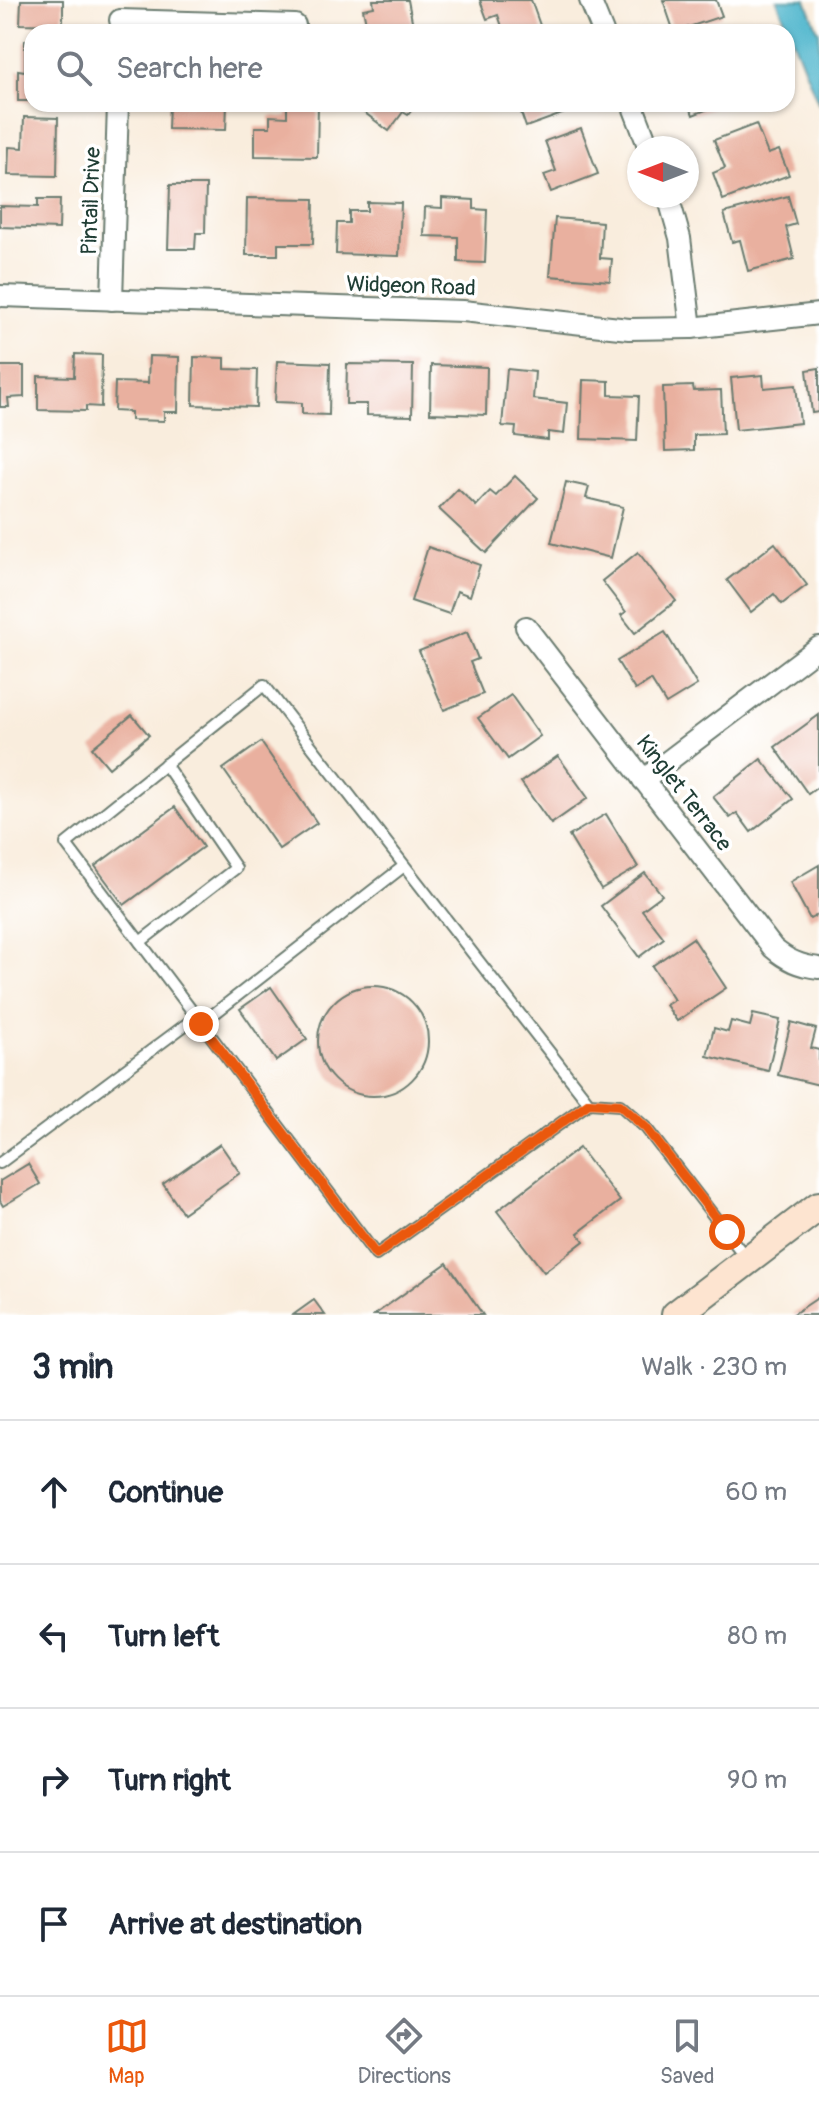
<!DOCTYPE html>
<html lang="en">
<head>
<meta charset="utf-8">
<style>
  body { margin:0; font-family:Pangolin,sans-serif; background:#f6f6f7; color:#1f2937 }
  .compass { position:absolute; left:627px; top:136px; width:72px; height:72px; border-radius:50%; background:#fff; box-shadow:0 2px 6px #0004; rotate:270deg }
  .stop { position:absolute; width:24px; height:24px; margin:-18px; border:6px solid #ea580c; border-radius:50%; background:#fff }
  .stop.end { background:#ea580c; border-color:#fff; box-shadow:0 2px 8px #0008 }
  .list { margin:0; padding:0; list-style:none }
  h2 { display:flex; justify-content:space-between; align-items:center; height:104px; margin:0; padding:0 32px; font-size:34px }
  h2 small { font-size:26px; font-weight:400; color:#747a83 }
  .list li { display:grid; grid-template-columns:52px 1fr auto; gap:24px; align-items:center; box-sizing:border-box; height:144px; padding:0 32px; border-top:2px solid #e0e1e3 }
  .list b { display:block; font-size:30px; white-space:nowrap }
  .list em { font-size:26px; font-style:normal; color:#747a83 }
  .icon { flex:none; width:44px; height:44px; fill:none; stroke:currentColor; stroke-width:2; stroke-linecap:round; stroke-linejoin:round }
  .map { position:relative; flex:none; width:819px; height:1315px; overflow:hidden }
  .search { position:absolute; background:#fff; box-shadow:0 2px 6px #0004; left:24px; right:24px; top:24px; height:88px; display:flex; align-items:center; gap:20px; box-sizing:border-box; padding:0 28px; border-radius:24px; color:#747a83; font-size:30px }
  .sheet { height:680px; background:#fff }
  nav { display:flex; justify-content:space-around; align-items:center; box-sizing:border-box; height:112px; border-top:2px solid #e0e1e3; background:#fff; font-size:22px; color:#747a83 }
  nav a { display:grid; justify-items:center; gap:4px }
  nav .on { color:#ea580c }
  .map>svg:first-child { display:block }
  .water { fill:#4eb5cc; stroke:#367980; stroke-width:2 }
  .building { fill:#e9b09f }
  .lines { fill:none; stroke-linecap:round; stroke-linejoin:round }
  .lane-casing { stroke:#6b7b6f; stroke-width:14 }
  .street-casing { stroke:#6b7b6f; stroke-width:24 }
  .secondary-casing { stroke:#6b7b6f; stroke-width:32 }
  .lane { stroke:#fff; stroke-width:10 }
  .street { stroke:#fff; stroke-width:20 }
  .secondary { stroke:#fde4d0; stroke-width:28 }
  .route { stroke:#ea580c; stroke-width:10 }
  .labels { text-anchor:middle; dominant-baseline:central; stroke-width:7; stroke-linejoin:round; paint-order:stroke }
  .street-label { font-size:22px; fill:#1f3d34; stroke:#fff }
</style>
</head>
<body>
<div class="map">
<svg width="819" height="1315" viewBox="0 0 819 1315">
  <rect width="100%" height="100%" fill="#fff"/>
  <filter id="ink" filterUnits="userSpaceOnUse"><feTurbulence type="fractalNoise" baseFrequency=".0125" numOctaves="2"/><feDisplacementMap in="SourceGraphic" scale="16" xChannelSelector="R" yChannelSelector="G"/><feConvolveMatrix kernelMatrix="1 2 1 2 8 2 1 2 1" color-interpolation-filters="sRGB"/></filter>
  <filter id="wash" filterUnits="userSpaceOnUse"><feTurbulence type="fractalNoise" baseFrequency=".006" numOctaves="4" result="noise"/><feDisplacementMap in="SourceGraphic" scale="32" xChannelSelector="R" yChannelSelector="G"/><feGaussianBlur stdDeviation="1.8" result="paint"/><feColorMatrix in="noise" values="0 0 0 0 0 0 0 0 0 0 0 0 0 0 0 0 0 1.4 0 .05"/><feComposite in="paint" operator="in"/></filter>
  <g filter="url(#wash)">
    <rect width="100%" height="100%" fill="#f9eddd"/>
    <path class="water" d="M777,0H806L819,33V105Z"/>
    <g id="blocks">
      <g class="building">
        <path d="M21,0H63V25L20,24Z"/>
        <path d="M373,0H408L413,26L368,32L363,9L374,7Z"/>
        <path d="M480,0H531L542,31L504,32L498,15L487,19Z"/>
        <path d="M663,0H716L722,16L674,32Z"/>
        <path d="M25,41H32V101H18V70L25,71Z"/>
        <path d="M169,104H227L226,130L168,129Z"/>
        <path d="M287,104H318L317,157L255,156V127H270V116L287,117Z"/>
        <path d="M353,104H416L408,115L403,112L389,131Z"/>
        <path d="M518,104H574L576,109L526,127Z"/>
        <path d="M689,104H721L693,115Z"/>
        <path d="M24,117L58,118L57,176L8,175L9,147L23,148Z"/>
        <path d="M756,124L768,154L779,150L789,175L723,200L713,173L725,168L714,140Z"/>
        <path d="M581,128L598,174L551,192L544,175L556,171L545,141Z"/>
        <path d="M170,185H206L205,233H196L195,249H168Z"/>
        <path d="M788,196L796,224L786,227L794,259L748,271L740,240L732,242L724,213Z"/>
        <path d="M247,198L314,199L313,244H278V255H246Z"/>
        <path d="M442,198L474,200V209L487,210L485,263L458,262V237L424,236L425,207L442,208Z"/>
        <path d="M38,199H60L59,229L0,227V206L38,207Z"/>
        <path d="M367,202L401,203L399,256L336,254L337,223H349V211H367Z"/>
        <path d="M555,218L602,222L600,258L612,259L610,281L550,276Z"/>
        <path d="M75,354L102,355L101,407L86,406V411L38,410V376L74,377Z"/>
        <path d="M149,356L179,357L178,412H164V421L131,420V412L114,411L115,382L148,383Z"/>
        <path d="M194,357L225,358V369L257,370L256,407L193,405Z"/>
        <path d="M277,361L330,363L329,415L302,414V403L275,402Z"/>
        <path d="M347,364L413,365L412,416L367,415V404H346Z"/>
        <path d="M431,365L487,367L486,415L430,413Z"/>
        <path d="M0,366H24V397L8,398L9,407H0Z"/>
        <path d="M819,368V412L812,413L807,370Z"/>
        <path d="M507,369L535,372L533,399L567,403L564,434L548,432V440L515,436L516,427L502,426Z"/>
        <path d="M763,375L764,388L796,385L800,423L736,430L731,378Z"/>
        <path d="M583,380L609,381V395L639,396L637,441L581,439Z"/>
        <path d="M693,386L694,391L721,390L723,434L694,435V450L665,451L663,387Z"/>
        <path d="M515,476L538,498L486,553L439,509L458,489L476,506L490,491L496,496Z"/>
        <path d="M566,482L589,487L586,498L623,507L611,558L551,543Z"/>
        <path d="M775,543L807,585L782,604L774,594L751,612L727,580Z"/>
        <path d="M428,547L480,565L470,596L457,591L449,614L411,601Z"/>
        <path d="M638,552L676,601L635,633L621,615L626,612L602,581Z"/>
        <path d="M467,632L478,659L470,662L483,694L444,710L419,651Z"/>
        <path d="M665,632L697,685L666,704L651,680L635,690L617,661Z"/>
        <path d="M511,695L540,736L508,759L478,718Z"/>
        <path d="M132,715L149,735L109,768L92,748Z"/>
        <path d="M819,715V786L808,794L775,747Z"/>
        <path d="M261,742L317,823L279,849L223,769Z"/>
        <path d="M558,756L588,798L551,824L521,782Z"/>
        <path d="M761,759L793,799L751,832L737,813L730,818L713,797Z"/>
        <path d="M175,807L203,847L124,905L95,866Z"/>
        <path d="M606,814L638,867L601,889L569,836Z"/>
        <path d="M819,865V914L810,919L790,882Z"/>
        <path d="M645,873L662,895L642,910L664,938L639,957L601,906Z"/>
        <path d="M693,938L726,988L677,1021L666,1005L674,1000L652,966Z"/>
        <circle cx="373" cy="1041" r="55"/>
        <path d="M271,987L307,1039L276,1061L240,1009Z"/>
        <path d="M753,1014L780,1020L768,1071L707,1056L714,1028L728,1032L731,1021L750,1026Z"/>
        <path d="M791,1022L816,1029L811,1048L819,1050V1085L778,1075Z"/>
        <path d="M220,1144L240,1173L183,1213L163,1184Z"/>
        <path d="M579,1148L620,1201L578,1233L584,1241L544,1272L497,1211Z"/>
        <path d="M28,1164L40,1184L3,1206L0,1201V1181Z"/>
        <path d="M447,1263L483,1315H374Z"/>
        <path d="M819,1297V1315H792Z"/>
        <path d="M314,1300L325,1315H293Z"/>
      </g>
    </g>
  </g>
  <g filter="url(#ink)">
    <use href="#blocks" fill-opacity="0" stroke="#6b7b6f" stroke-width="2"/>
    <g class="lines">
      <g class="lane-casing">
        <g id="lane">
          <path d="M140,942L236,868L165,764"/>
          <path d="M201,1024L404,866"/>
          <path d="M589,1103L264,685L66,844L376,1255L589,1103L620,1105L646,1128L747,1259"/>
          <path d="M0,1163L196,1017"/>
        </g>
      </g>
      <g class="street-casing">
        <g id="street">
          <path d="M590,0L603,32"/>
          <path d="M120,20L295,25"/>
          <path d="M632,104L649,148"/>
          <path d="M668,196L680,238L691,328"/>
          <path d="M0,296L463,311L629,329L691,328L819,314"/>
          <path d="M112,300L118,104"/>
          <path d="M526,627L773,948C787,960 800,966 819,968"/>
          <path d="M643,780L819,647"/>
        </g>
      </g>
      <g class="secondary-casing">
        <path id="secondary" d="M676,1315L819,1206"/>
      </g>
      <use href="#lane" class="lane"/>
      <use href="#street" class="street"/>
      <use href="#secondary" class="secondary"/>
    </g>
  </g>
  <g class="lines" filter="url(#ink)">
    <path class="route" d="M201,1024L376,1255L589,1103L620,1105L646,1128L727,1232"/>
  </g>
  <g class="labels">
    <g class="street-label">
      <text transform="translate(91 201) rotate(-88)">Pintail Drive</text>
      <text transform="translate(411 286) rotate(2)">Widgeon Road</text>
      <text transform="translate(684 793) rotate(52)">Kinglet Terrace</text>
    </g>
  </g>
</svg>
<svg class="compass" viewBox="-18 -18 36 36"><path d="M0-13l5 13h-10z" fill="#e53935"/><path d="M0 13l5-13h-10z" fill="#747a83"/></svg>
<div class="stop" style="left:727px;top:1232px"></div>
<div class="stop end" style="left:201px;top:1024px"></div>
<div class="search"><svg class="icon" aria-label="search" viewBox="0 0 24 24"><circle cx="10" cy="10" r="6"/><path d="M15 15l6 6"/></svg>Search here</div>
</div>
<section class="sheet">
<h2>3 min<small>Walk · 230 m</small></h2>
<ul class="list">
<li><svg class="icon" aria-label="ahead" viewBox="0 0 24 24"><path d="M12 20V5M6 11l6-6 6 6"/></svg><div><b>Continue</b></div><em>60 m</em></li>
<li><svg class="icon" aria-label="left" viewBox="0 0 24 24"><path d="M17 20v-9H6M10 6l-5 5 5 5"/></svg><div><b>Turn left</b></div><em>80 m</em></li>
<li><svg class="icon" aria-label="right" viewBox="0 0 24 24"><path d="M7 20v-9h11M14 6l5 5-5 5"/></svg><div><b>Turn right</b></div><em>90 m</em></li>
<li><svg class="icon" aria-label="arrive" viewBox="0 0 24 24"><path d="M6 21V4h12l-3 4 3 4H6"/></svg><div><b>Arrive at destination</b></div></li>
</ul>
</section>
<nav>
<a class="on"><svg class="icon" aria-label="map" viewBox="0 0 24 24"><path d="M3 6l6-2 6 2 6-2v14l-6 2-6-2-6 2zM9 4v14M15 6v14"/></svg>Map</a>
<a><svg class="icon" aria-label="directions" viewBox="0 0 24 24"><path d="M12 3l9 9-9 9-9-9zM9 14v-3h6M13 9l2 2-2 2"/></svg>Directions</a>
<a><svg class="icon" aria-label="saved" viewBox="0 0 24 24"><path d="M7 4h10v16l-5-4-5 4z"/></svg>Saved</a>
</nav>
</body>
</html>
